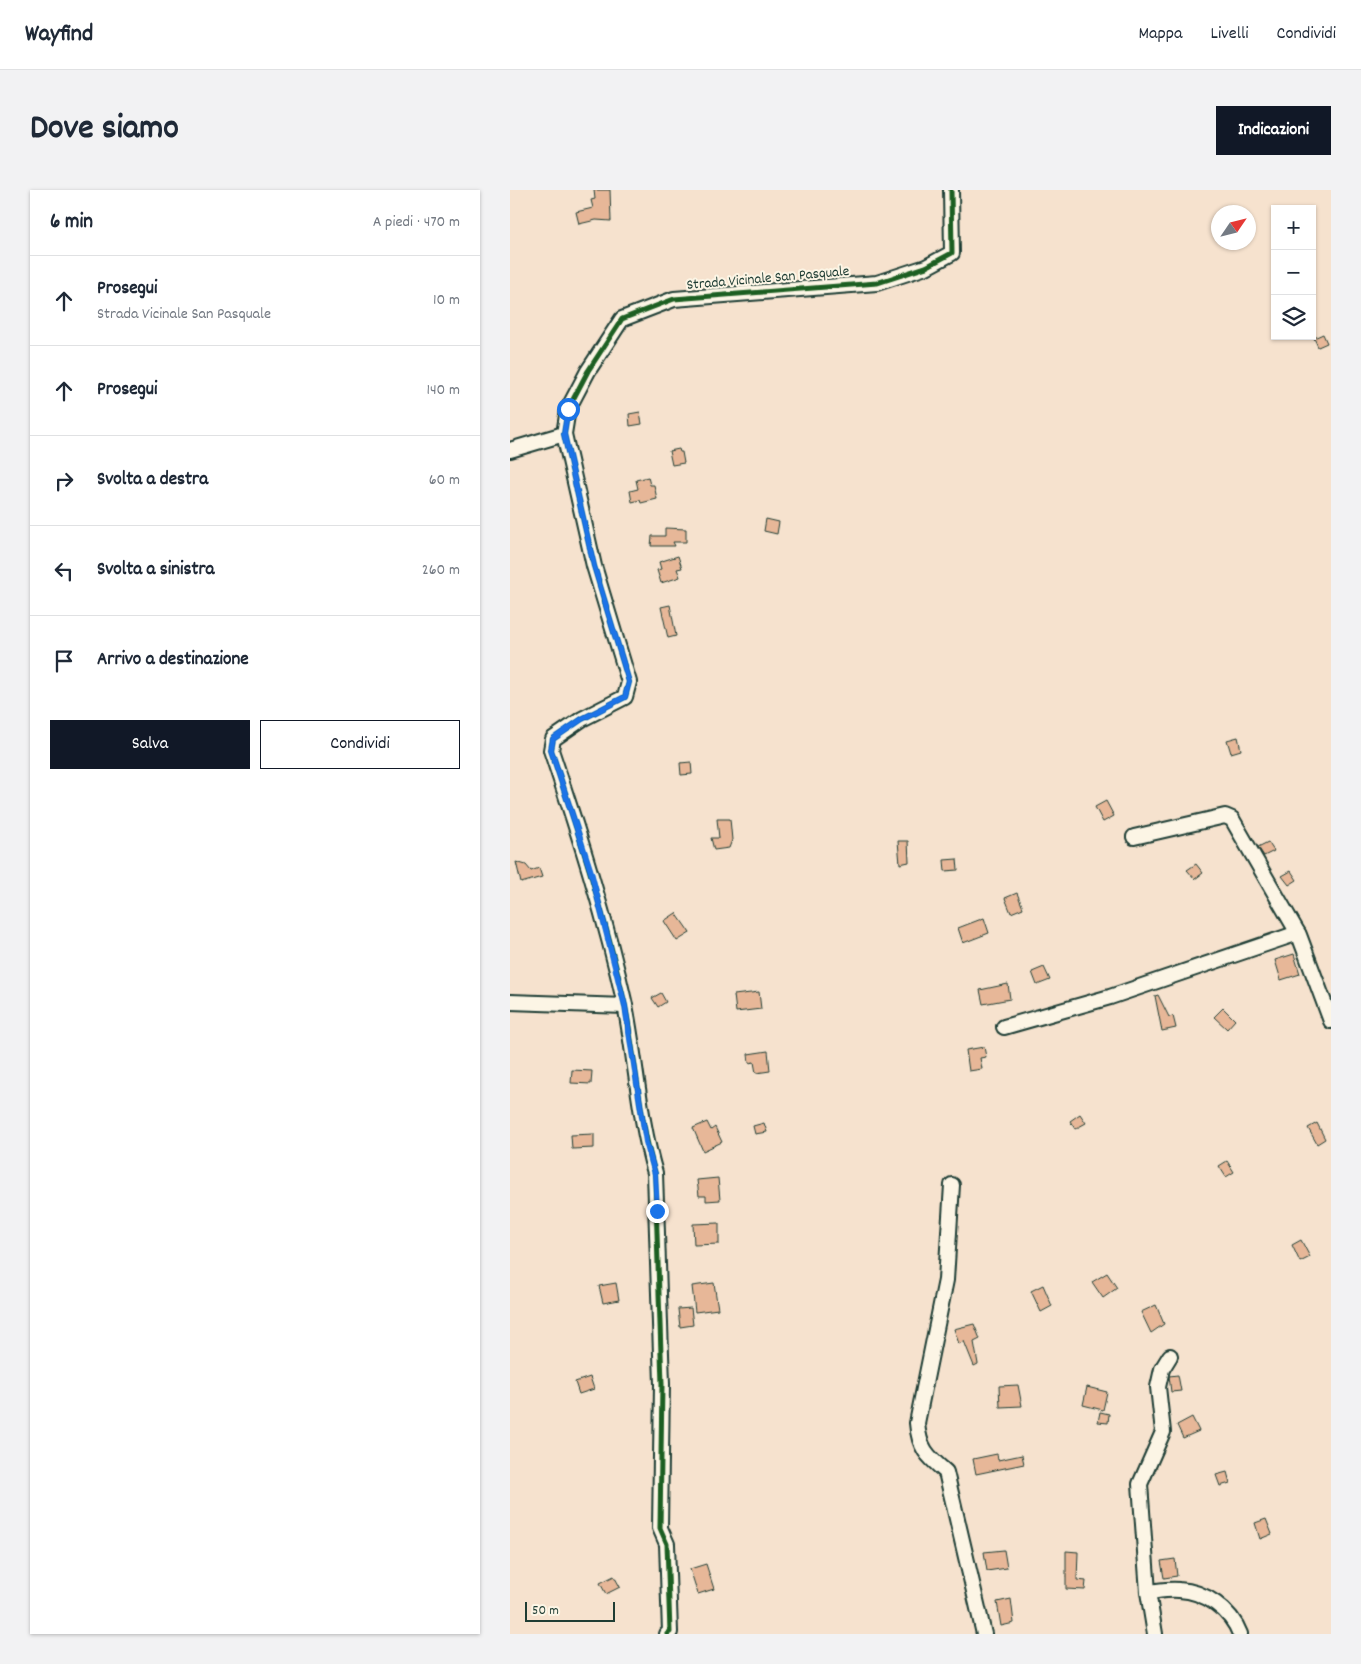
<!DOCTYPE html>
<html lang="it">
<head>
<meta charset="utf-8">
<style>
  body { margin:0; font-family:Dekko,sans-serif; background:#f2f2f3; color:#1f2937 }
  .controls { position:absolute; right:15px; top:15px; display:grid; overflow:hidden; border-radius:0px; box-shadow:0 1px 4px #0004 }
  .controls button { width:45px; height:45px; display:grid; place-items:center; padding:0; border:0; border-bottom:1px solid #e0e1e3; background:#fff; color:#1f2937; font:25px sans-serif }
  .compass { position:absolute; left:701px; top:15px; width:45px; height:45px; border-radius:50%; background:#fff; box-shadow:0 1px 4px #0004; rotate:55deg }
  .scale { position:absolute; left:15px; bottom:12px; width:90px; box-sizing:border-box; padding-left:5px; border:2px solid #1f3d34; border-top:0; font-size:14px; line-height:18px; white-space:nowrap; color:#1f3d34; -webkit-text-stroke:4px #fcf5e5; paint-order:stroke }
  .stop { position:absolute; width:15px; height:15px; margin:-11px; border:4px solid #1a73e8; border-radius:50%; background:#fff }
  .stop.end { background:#1a73e8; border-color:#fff; box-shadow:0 1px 5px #0008 }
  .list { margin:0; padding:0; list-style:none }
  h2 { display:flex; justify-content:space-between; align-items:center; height:65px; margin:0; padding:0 20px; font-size:21px }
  h2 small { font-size:16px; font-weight:400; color:#747a83 }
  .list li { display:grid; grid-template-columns:32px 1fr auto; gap:15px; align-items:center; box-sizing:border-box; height:90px; padding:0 20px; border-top:1px solid #e0e1e3 }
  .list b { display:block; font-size:19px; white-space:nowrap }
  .list p { margin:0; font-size:16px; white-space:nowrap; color:#747a83 }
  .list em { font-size:16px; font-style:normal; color:#747a83 }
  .actions { display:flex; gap:10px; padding:15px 20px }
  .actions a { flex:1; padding:11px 0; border:1px solid #111827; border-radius:0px; text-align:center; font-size:18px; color:#111827 }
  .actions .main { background:#111827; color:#fff }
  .icon { flex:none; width:28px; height:28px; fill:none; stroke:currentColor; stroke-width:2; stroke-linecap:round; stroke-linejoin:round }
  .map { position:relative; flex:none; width:821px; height:1444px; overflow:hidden; border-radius:0px }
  header { display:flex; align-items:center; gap:30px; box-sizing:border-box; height:70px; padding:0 25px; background:#fff; border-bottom:1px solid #e0e1e3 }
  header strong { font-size:24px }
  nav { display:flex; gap:28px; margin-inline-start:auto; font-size:18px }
  .intro { display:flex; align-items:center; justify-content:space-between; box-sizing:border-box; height:120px; padding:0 30px }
  h1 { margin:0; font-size:35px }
  .button { padding:12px 22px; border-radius:0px; background:#111827; color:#fff; font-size:18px; font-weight:700 }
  main { display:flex; gap:30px; padding:0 30px }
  aside { flex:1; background:#fff; border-radius:0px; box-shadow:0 1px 4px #0004 }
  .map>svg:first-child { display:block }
  .building { fill:#e7b798; stroke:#1f3d34 }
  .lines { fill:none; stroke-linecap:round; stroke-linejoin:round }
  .minor-casing { stroke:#1f3d34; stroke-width:18 }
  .minor { stroke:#fcf5e5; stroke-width:14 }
  .cycleway-casing { stroke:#fcf5e5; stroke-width:8 }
  .cycleway { stroke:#1b5e20; stroke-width:5 }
  .route { stroke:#1a73e8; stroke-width:6 }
  .labels { text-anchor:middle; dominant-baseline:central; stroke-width:4; stroke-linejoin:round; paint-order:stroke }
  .street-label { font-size:15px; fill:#1f3d34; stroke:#fcf5e5 }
</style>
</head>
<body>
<header>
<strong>Wayfind</strong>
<nav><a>Mappa</a><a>Livelli</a><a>Condividi</a></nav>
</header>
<div class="intro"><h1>Dove siamo</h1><a class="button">Indicazioni</a></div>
<main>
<aside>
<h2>6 min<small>A piedi · 470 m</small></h2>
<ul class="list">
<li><svg class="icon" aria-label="ahead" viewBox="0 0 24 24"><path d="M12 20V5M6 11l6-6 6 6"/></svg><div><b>Prosegui</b><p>Strada Vicinale San Pasquale</p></div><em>10 m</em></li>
<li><svg class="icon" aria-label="ahead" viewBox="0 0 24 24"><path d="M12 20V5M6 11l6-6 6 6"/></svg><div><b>Prosegui</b></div><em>140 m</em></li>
<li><svg class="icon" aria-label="right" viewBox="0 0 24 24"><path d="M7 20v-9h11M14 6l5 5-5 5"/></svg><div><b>Svolta a destra</b></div><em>60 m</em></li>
<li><svg class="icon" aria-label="left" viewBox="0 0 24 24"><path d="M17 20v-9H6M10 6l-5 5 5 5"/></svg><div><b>Svolta a sinistra</b></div><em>260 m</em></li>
<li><svg class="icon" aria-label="arrive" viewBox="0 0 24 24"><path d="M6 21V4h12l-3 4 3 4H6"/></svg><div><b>Arrivo a destinazione</b></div></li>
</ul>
<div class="actions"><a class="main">Salva</a><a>Condividi</a></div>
</aside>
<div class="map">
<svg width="821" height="1444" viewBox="0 0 821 1444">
  <rect width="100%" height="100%" fill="#f6e2ce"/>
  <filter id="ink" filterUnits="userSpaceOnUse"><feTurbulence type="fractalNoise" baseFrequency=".02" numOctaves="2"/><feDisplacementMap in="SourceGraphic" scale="10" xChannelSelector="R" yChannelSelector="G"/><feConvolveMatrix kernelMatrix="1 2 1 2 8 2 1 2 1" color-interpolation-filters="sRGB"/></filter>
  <g filter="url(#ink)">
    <g class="building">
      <path d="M84,0H100L101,31L86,30L69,34L66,22L83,18L81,10L85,9Z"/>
      <path d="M813,144L817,153L808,157L804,148Z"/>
      <path d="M130,222L132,234L120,236L119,224Z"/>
      <path d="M169,259L170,262H172L174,273L162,275L159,261Z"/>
      <path d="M138,287L140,295H144L147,309L131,313L130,310L122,312L120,301L128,299L126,290Z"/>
      <path d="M256,329L269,332L267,344L254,341Z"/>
      <path d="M155,338L176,339V352H163L165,356H141L142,346H155Z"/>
      <path d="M168,366L172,378L167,379L170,387L151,393L147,380L151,379L149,372Z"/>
      <path d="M160,415L166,446L158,448L151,417Z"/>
      <path d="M728,547L731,560L721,563L717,550Z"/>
      <path d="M181,572L182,584L171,585L170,573Z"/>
      <path d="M596,611L604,626L593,632L585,617Z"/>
      <path d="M207,629H220L222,650L219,658L204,660L201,648H209Z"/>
      <path d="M388,651H398L399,672L390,674Z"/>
      <path d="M758,652L764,661L754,666L748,657Z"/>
      <path d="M447,669L448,680L435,681L434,670Z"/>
      <path d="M6,672L16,675L21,681L29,678L32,687L11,693Z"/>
      <path d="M686,674L693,683L685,689L677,680Z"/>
      <path d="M781,681L787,690L779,695L772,686Z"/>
      <path d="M507,703L513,718L501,723L495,708Z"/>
      <path d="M166,723L180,743L167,751L154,731Z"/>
      <path d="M474,728L479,743L453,753L448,738Z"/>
      <path d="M784,764L790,784L771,790L765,770Z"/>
      <path d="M534,777L540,790L527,795L522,782Z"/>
      <path d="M498,794L500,809L473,814L470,800Z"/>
      <path d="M249,802L251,819L226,822L224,805Z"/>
      <path d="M151,803L156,812L148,817L142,808Z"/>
      <path d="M648,805L659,827L663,826L666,838L652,841L645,806Z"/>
      <path d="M713,818L725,830L717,839L704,827Z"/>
      <path d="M474,857L476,867L470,868L472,879L459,881L456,860Z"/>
      <path d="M258,861L260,881L246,883L244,872L239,873L238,864Z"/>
      <path d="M62,880L82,881L81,894L61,893Z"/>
      <path d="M570,924L576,933L565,939L560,931Z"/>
      <path d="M197,932L201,940L205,937L212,952L193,961L183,938Z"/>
      <path d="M254,933L257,942L245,944L243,936Z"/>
      <path d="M807,933L815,949L807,954L798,938Z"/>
      <path d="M84,944V958L62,959L61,945Z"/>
      <path d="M717,971L724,982L716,987L709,976Z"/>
      <path d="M208,988L210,1010L196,1011V1006H189L187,990Z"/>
      <path d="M209,1033V1054L184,1055L183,1034Z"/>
      <path d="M791,1050L800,1067L790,1072L782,1055Z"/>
      <path d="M597,1083L607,1098L593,1108L582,1092Z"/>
      <path d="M106,1093L109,1110L93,1113L89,1096Z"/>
      <path d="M204,1093L208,1119L185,1122L182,1096Z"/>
      <path d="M533,1095L542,1116L531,1122L521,1101Z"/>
      <path d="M646,1115L654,1134L641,1143L631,1122Z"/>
      <path d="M181,1118L183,1135L170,1137L168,1119Z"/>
      <path d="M464,1134L470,1149L464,1152L468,1174L464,1176L454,1151L449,1154L444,1139Z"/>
      <path d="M668,1185L671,1201L661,1202L659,1186Z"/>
      <path d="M80,1187L84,1199L69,1204L65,1192Z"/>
      <path d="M508,1195L512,1216L490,1217L489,1196Z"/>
      <path d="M577,1197L597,1202L593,1220L573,1215Z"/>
      <path d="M590,1222L599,1224L598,1233L588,1232Z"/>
      <path d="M682,1227L689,1241L673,1248L667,1235Z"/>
      <path d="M487,1264L488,1270L512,1265L514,1274L466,1284L463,1269Z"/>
      <path d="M717,1282L720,1293L710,1296L706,1285Z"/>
      <path d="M756,1329L762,1344L750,1349L745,1333Z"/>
      <path d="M494,1360L497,1378L477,1381L474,1362Z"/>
      <path d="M556,1361L568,1362L567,1390L576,1391L575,1400L556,1399Z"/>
      <path d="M665,1369L667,1386L654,1388L651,1371Z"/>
      <path d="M196,1374L204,1399L188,1404L180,1379Z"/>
      <path d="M104,1386L110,1397L96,1404L90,1393Z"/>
      <path d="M501,1409L504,1433L491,1436L487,1412Z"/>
    </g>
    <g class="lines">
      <g class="minor-casing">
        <g id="minor">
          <path d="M0,260L54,244"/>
          <path d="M624,647L715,626L722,629L789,745L821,831"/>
          <path d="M0,812L115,816"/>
          <path d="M494,837L600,807L788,743"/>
          <path d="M442,995L436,1090L407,1233C409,1258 417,1266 436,1282L474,1444"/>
          <path d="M638,1402L630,1294L653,1242L648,1197L652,1179L660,1166"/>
          <path d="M157,1444L160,1442L157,1354L150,1338L152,1194L145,983C129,928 126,871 115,815C96,729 69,644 41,560L43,549L72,529L115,507L119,492L84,376L54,244L58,219L78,181L112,129L164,109L367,93L416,77L442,63L441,0"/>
          <path d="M645,1444L638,1402C648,1401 659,1399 669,1400C695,1401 721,1420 730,1444"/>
        </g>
      </g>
      <use href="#minor" class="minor"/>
      <g class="cycleway-casing">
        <path id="cycleway" d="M157,1444L160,1442L157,1354L150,1338L152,1194L145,983C129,928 126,871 115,815C96,729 69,644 41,560L43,549L72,529L115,507L119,492L84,376L54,244L58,219L78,181L112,129L164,109L367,93L416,77L442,63L441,0"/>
      </g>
      <use href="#cycleway" class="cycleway"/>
    </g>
  </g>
  <g class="lines" filter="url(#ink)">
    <path class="route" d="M58,219L54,244L84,376L119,492L115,507L72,529L43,549L41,560L81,682L115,816L136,952L145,984L147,1021"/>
  </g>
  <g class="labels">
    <g class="street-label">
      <text transform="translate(258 89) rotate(-5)">Strada Vicinale San Pasquale</text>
    </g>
  </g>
</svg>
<div class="controls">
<button>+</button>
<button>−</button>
<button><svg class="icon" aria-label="layers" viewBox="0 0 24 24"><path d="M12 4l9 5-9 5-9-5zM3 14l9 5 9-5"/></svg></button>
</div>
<svg class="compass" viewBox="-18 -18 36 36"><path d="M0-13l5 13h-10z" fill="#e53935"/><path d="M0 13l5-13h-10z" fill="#747a83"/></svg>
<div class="scale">50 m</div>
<div class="stop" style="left:58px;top:219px"></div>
<div class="stop end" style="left:147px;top:1021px"></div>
</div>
</main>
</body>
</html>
